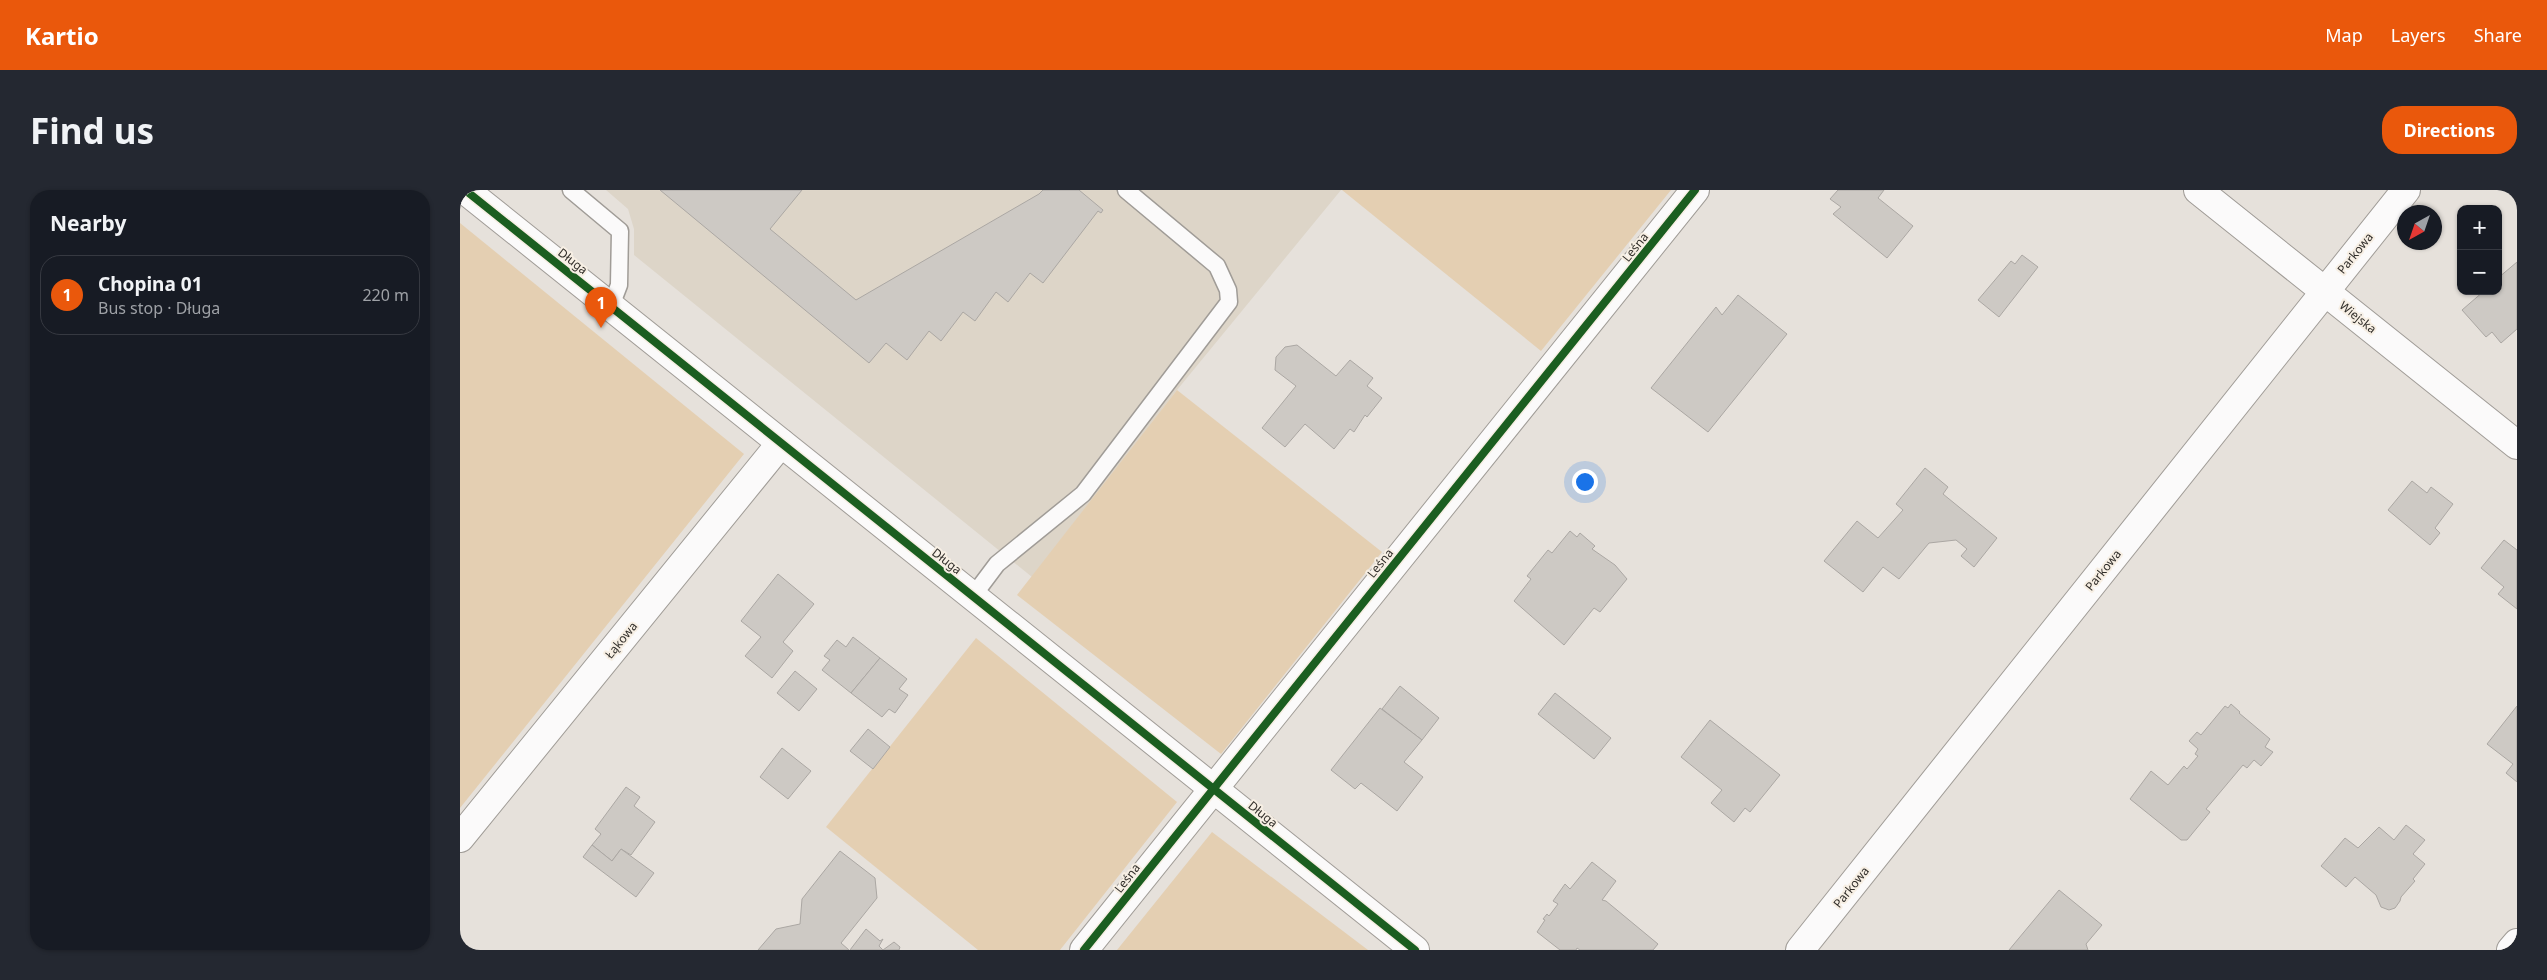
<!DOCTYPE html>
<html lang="en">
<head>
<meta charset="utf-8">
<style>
  body { margin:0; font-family:"Noto Sans",sans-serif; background:#242831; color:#f1f3f6 }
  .controls { position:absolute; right:15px; top:15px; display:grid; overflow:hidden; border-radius:10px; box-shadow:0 1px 4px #0004 }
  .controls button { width:45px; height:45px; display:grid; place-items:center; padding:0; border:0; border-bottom:1px solid #363941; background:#171b24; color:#f1f3f6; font:25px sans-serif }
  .compass { position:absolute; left:1937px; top:15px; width:45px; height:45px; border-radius:50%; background:#171b24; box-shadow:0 1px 4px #0004; rotate:220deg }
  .you { position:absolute; left:1124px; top:291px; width:18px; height:18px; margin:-12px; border:4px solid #fff; border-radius:50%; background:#1a73e8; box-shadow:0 0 0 8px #1a73e833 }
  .badge { display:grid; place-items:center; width:32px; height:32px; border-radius:50%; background:#ea580c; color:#fff; font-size:16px; font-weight:700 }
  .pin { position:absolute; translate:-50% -41px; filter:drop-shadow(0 1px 2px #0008) }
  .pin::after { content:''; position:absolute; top:26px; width:18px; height:15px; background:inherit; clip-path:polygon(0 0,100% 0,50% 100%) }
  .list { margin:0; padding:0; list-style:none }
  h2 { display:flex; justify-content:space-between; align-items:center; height:65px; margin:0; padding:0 20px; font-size:21px }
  h2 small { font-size:16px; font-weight:400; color:#9ea1a6 }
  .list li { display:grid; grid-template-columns:32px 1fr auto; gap:15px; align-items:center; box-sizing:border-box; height:80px; margin:0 10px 10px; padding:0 10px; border:1px solid #363941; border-radius:20px }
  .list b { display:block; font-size:19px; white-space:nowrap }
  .list p { margin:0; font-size:16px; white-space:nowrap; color:#9ea1a6 }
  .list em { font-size:16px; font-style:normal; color:#9ea1a6 }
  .map { position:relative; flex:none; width:2057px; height:760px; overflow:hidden; border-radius:20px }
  header { display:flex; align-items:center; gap:30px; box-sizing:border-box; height:70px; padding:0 25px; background:#ea580c; color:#fff }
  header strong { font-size:24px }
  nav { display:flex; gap:28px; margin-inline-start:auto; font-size:18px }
  .intro { display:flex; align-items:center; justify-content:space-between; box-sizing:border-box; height:120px; padding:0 30px }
  h1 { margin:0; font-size:35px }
  .button { padding:12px 22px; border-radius:20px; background:#ea580c; color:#fff; font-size:18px; font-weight:700 }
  main { display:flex; gap:30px; padding:0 30px }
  aside { flex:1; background:#171b24; border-radius:20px; box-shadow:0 1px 4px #0004 }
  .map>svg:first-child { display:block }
  .built { fill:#ddd5c8 }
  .green { fill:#e4cfb2 }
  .building { fill:#cdc9c4; stroke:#aba7a3 }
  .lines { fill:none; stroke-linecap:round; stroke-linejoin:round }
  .service-casing { stroke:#a09c97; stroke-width:19 }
  .minor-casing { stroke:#a09c97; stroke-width:30 }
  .tertiary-casing { stroke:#a09c97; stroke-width:30 }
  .service { stroke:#fbfafa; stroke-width:16 }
  .minor { stroke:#fbfafa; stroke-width:28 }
  .tertiary { stroke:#fbfafa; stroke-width:28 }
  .cycleway-casing { stroke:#f7efe4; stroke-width:11 }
  .cycleway { stroke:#1b5e20; stroke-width:8 }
  .labels { text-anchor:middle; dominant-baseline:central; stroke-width:4; stroke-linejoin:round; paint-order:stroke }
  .street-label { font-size:12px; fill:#322f2b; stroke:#f7efe4 }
</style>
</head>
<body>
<header>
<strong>Kartio</strong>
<nav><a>Map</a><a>Layers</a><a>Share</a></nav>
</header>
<div class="intro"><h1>Find us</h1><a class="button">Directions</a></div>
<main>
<aside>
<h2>Nearby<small></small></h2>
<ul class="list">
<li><span class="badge">1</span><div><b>Chopina 01</b><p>Bus stop · Długa</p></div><em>220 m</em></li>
</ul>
</aside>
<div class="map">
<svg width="2057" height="760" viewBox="0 0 2057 760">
  <rect width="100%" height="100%" fill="#e6e1db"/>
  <path class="built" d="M146,0H881L717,200L572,387L174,65V39L168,19Z"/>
  <g class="green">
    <path d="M882,0H1211L1081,161Z"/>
    <path d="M0,33L284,264L0,618Z"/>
    <path d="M717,200L922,362L761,564L557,405Z"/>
    <path d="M516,448L717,612L600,760H518L366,637Z"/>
    <path d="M752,642L908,760H657Z"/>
  </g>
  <g class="building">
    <path d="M200,0H342L310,39L396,110L579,4L583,0H619L643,20L641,23L638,21L583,93L570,83L548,112L536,102L515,131L503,122L481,151L469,141L447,170L426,153L409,173Z"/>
    <path d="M1378,0H1424L1418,8L1453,36L1427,68L1373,24L1381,17L1370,9Z"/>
    <path d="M1562,65L1578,77L1539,127L1518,110L1551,71L1555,74Z"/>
    <path d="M2057,72V139L2041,153L2032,142L2026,147L2002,120L2024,101H2038V88Z"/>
    <path d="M1278,105L1327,144L1248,242L1191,198L1256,117L1262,125Z"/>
    <path d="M837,155L876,186L890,170L913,188L907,196L922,208L907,227L905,225L894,242L890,239L874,259L845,234L825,257L802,238L836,196L815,180L816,167L825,157Z"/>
    <path d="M1465,278L1488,297L1483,304L1537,348L1514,377L1501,366L1507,359L1496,350L1469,353L1439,389L1423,377L1403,402L1364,371L1397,331L1418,348L1443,320L1436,314Z"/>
    <path d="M1952,291L1967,303L1971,297L1993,314L1975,338L1980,343L1970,355L1928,320Z"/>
    <path d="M1110,341L1117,347L1120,343L1135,356L1132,359L1155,375L1167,389L1140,422L1134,418L1104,455L1054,411L1071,389L1067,386L1088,360L1092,363Z"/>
    <path d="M2044,350L2057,360V419L2038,404L2044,397L2021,378Z"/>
    <path d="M318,384L354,414L323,452L333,461L312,488L285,466L301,447L281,431Z"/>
    <path d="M393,447L420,468L391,503L362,480L370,470L364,466L377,450L386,457Z"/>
    <path d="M420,468L447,489L439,499L448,505L435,523L429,519L422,527L391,503Z"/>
    <path d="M335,481L357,499L339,521L317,503Z"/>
    <path d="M940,496L979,528L962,550L922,519Z"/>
    <path d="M1095,503L1151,548L1134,569L1078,524Z"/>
    <path d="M1771,514L1780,522L1779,523L1810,549L1805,557L1813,562L1801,576L1794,570L1787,578L1783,575L1746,619L1750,622L1727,650H1721L1670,609L1691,581L1708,595L1724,576L1727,579L1738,566L1735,564L1738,559L1729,551L1737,542L1741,545L1765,516L1768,518Z"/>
    <path d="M2057,516V592L2046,583L2053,574L2027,554Z"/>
    <path d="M920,518L962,550L944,572L963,587L937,621L901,593L895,599L871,580Z"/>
    <path d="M1250,530L1320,585L1290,622L1285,618L1274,632L1251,613L1262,600L1221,567Z"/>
    <path d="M408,539L430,557L413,579L390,561Z"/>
    <path d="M322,558L351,581L328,609L300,587Z"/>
    <path d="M166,597L180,607L174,616L195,632L171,665L161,659L152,671L132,655L141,644L135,639Z"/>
    <path d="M1946,635L1965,650L1953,664L1965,674L1953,689L1955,691L1941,707L1940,711L1935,718L1929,720L1921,717L1916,705L1895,687L1886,697L1861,676L1885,648L1898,658L1919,637L1934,650Z"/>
    <path d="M132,655L152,671L161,659L194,683L176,707L123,667Z"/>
    <path d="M380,661L415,688L417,708L381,753L389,760H298L316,739L340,734L342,709Z"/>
    <path d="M1132,672L1156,691L1142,710L1146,711L1198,754L1193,760H1120L1117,758L1116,760H1100L1077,742L1085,730L1083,729L1087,724L1089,726L1098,714L1093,711L1105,694L1110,699Z"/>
    <path d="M1599,700L1642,735L1626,754L1628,760H1549Z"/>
    <path d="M406,739L420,751L423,749L419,756L423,760L434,752L440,757L439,760H390Z"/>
  </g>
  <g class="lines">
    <g class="service-casing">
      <g id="service">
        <path d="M111,0L160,41L159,95L151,116"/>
        <path d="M513,406L537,374L623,304L769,112L768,100L757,76L666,0"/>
      </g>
    </g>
    <g class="minor-casing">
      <g id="minor">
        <path d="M1738,0L2057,255"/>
        <path d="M0,648L321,253"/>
        <path d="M624,760L1235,0"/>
        <path d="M1340,760L1946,0"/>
        <path d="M2051,760L2057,753"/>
      </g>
    </g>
    <g class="tertiary-casing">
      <path id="tertiary" d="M5,0L955,760"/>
    </g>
    <use href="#service" class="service"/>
    <use href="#minor" class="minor"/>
    <use href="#tertiary" class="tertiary"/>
    <g class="cycleway-casing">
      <g id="cycleway">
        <path d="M5,0L955,760"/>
        <path d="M624,760L1235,0"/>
      </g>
    </g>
    <use href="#cycleway" class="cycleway"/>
  </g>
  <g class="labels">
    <g class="street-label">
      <text transform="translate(1175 57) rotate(-51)">Leśna</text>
      <text transform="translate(1895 63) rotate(-51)">Parkowa</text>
      <text transform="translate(113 71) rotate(38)">Długa</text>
      <text transform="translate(1898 127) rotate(39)">Wiejska</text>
      <text transform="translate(487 371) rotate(38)">Długa</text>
      <text transform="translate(920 373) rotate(-51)">Leśna</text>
      <text transform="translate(1643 380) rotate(-51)">Parkowa</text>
      <text transform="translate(161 450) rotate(-51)">Łąkowa</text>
      <text transform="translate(803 624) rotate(39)">Długa</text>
      <text transform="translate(667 688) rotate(-52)">Leśna</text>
      <text transform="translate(1391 697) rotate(-51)">Parkowa</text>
    </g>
  </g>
</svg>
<div class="controls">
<button>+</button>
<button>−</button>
</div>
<svg class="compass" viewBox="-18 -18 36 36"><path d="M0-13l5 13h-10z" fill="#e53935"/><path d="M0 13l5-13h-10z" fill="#9ea1a6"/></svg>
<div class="you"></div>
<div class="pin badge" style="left:141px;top:138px">1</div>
</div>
</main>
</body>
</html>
